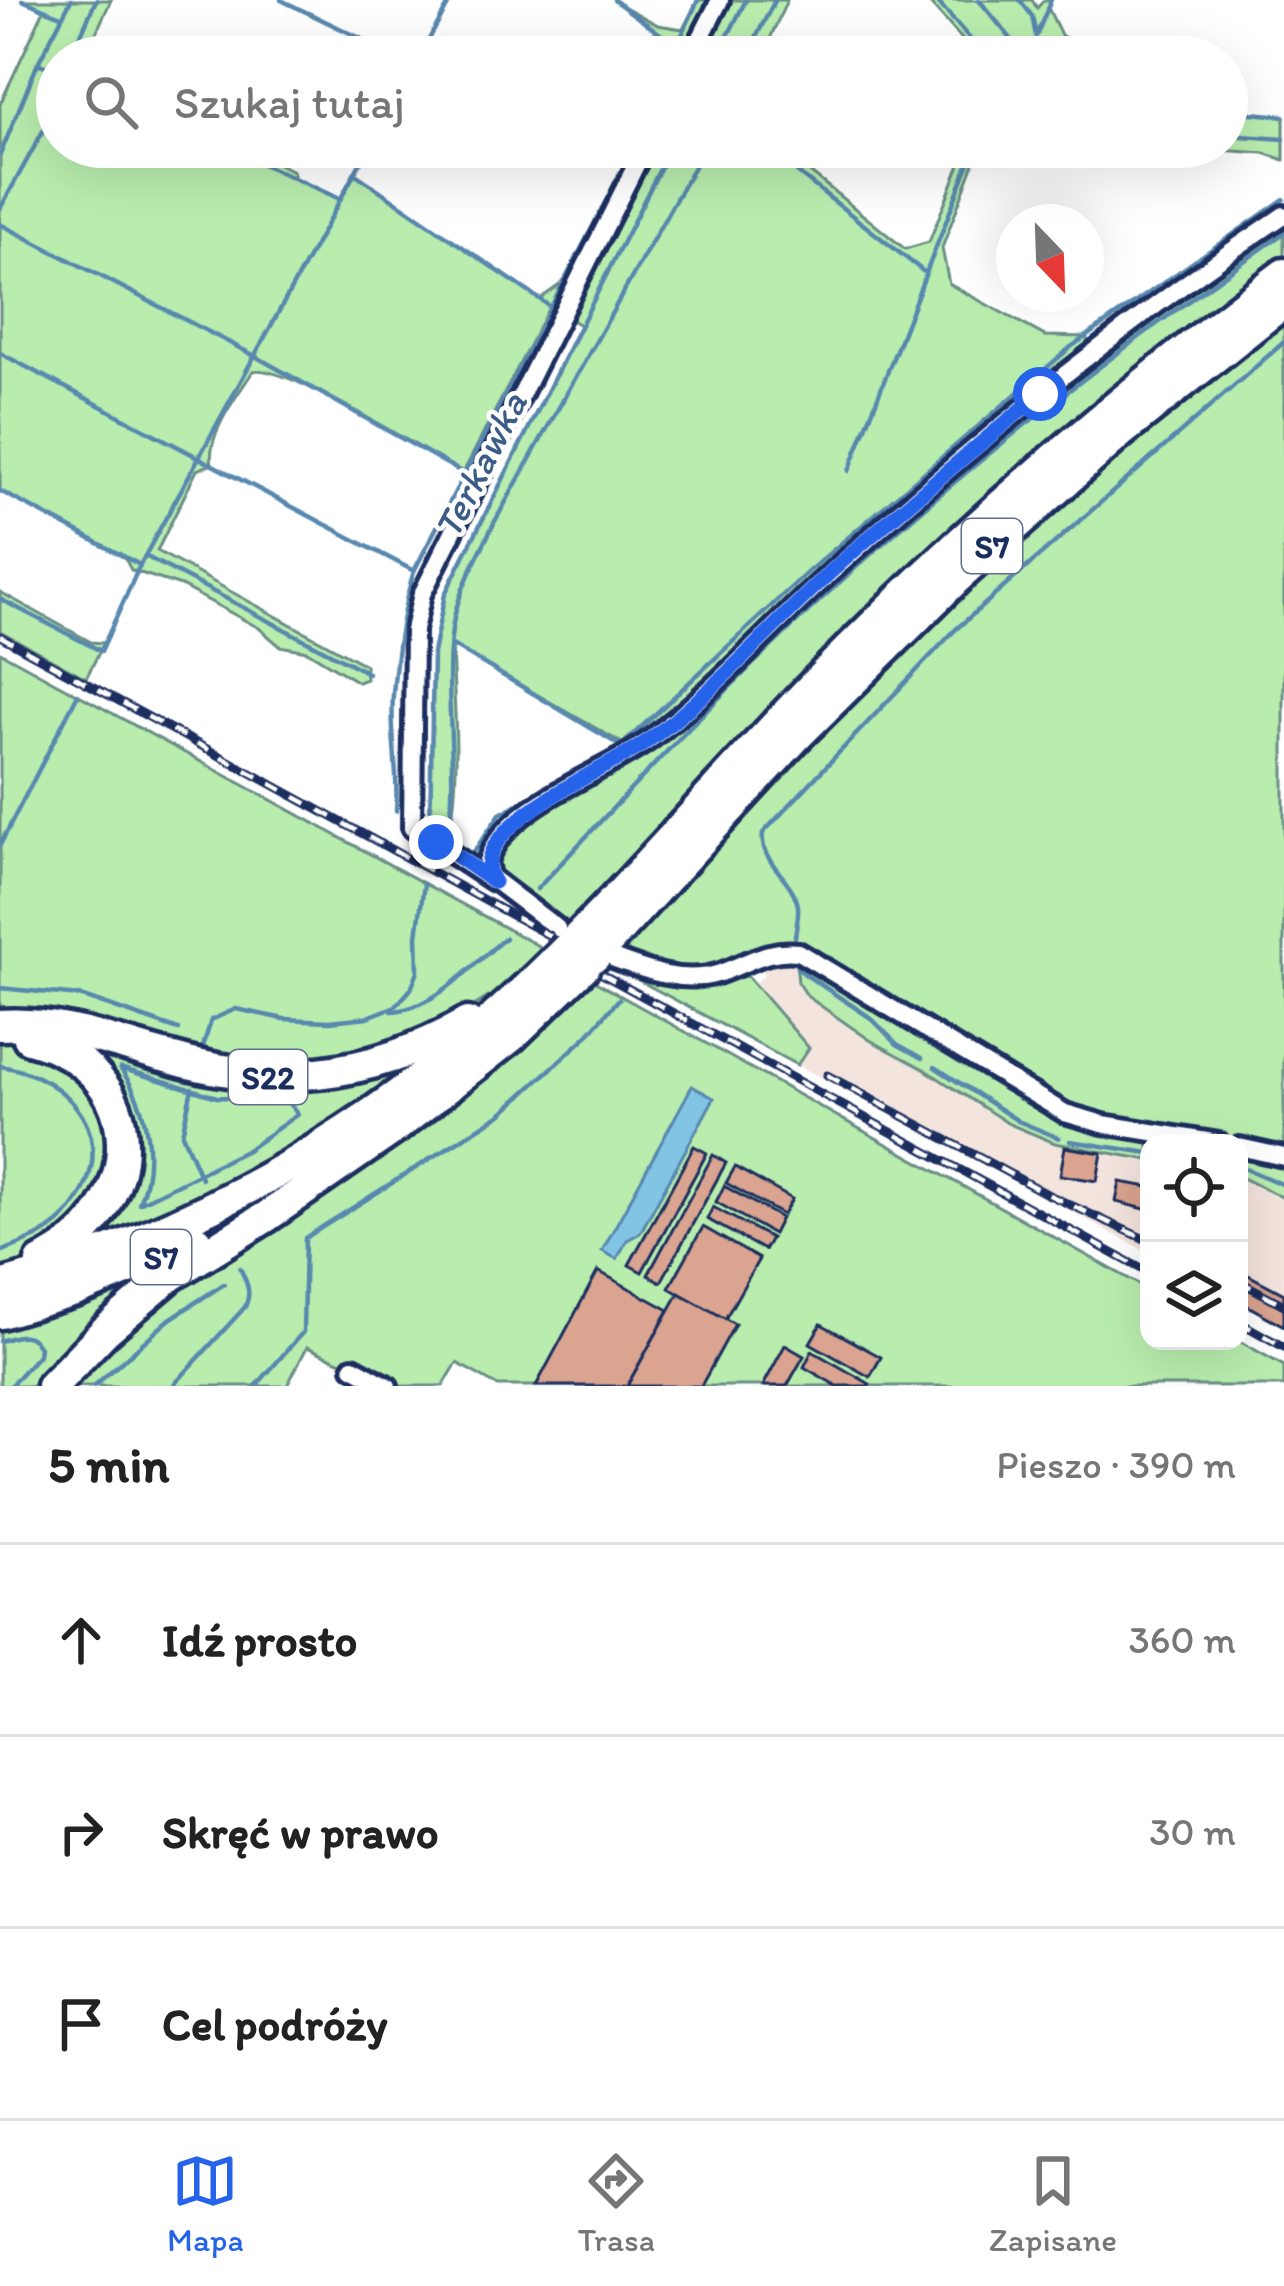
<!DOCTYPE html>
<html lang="pl">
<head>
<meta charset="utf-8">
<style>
  body { margin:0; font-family:Itim,sans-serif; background:#f6f6f6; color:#222 }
  .controls { position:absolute; right:36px; bottom:36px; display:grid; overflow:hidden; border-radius:24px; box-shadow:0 12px 48px #0002 }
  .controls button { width:108px; height:108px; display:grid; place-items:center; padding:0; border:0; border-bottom:3px solid #e0e0e0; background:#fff; color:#222; font:60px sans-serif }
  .compass { position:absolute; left:996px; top:204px; width:108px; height:108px; border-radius:50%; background:#fff; box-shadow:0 12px 48px #0002; rotate:157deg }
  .stop { position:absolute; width:36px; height:36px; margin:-27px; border:9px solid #2563eb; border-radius:50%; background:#fff }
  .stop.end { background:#2563eb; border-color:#fff; box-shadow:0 3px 12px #0008 }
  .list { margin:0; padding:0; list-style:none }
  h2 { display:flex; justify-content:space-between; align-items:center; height:156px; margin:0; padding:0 48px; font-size:51px }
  h2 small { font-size:39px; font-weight:400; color:#767676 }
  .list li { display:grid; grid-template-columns:78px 1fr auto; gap:36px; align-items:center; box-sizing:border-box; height:192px; padding:0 48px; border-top:3px solid #e0e0e0 }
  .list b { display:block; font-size:45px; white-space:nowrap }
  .list em { font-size:39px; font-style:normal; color:#767676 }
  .icon { flex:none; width:66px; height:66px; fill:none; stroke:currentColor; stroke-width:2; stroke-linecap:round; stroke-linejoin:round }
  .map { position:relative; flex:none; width:1284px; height:1386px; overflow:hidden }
  .search { position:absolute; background:#fff; box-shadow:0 12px 48px #0002; left:36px; right:36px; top:36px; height:132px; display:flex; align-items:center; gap:30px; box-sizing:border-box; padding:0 42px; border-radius:66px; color:#767676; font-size:45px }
  .sheet { height:732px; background:#fff }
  nav { display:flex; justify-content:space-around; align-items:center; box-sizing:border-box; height:168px; border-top:3px solid #e0e0e0; background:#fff; font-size:33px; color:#767676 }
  nav a { display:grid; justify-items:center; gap:6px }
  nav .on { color:#2563eb }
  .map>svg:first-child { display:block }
  .built { fill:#f4e4de }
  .green { fill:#b9edae; stroke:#6a8e86; stroke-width:3; fill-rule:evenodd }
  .water { fill:#82c4e3; stroke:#5988ae; stroke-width:3 }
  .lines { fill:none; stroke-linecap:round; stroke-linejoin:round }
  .stream { stroke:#5988ae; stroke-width:4.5 }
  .building { fill:#daa490; stroke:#1b2f5e; stroke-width:3 }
  .minor-casing { stroke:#1b2f5e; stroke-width:26 }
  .motorway-casing { stroke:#1b2f5e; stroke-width:39 }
  .minor { stroke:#fff; stroke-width:16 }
  .motorway { stroke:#fff; stroke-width:30 }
  .rail-casing { stroke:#1b2f5e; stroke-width:9 }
  .rail { stroke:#fff; stroke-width:4.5; stroke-dasharray:14; stroke-linecap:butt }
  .route { stroke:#2563eb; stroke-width:15 }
  .labels { text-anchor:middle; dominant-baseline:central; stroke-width:9; stroke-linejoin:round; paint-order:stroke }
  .shield { fill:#fff; stroke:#5f6d8e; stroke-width:3 }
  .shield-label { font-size:33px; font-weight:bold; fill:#1b2f5e }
  .water-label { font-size:39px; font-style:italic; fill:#3a5c86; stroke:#fff }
</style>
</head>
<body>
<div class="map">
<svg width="1284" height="1386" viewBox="0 0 1284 1386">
  <rect width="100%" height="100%" fill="#fff"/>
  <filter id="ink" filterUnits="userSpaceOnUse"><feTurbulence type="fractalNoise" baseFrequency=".00833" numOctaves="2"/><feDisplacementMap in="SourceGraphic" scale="24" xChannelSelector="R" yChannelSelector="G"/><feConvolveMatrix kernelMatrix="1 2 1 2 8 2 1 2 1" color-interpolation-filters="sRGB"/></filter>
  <g filter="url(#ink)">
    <g class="built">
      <path d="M786,959L796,962L798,982L808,997L870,1040L924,1069L1009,1124L1055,1143L1149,1160V1253L797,1065L809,1047L752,984L763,977L764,963Z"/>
      <path d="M1239,1176L1284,1198V1326L1239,1301Z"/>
    </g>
    <g class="green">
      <path d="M22,0H111L85,57H57V147H244L293,171L294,178L340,199L354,173L540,299L565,281L634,147H779L905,249L929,242L967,147H980L942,248L949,284L1045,336L1086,337L1093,352L1284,215V256L1204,316L859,619L564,928L490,877L505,831L634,750L452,646C453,691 464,804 445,840L430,831L433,653L445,594L580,325L549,307L463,473C427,453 283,362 253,371C238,395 206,435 212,464L197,470L157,551L365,665L366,679L358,682L307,651L280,646L259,628L181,586L131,570L125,558L0,491V104L44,10Z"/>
      <path d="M698,0H787L762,57H672L666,38L614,1L658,25L683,29Z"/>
      <path d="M927,0H1032L1037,8L1044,0H1051L1048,8L1061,35L1096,57H978Z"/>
      <path d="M1227,111L1284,116V160L1264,153L1172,147H1227Z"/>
      <path d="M1284,322V1148L1100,1115L1034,1089L803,947C757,935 743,963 703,970C675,975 646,961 619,954L860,691L1035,526Z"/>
      <path d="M0,592L91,642L104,643L86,678L0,631Z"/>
      <path d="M0,652L544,949L490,996L421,1039L286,1069L0,1014Z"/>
      <path d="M796,962L873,1003L958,1059L1067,1121L1183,1143H1149V1160L1055,1143L1009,1124L924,1069L870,1040L808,997L798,982Z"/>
      <path d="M610,965L693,985L747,976L809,1048L797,1065Z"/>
      <path d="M594,981L1149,1290V1341H1239L1284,1366V1386H498L457,1363L443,1386H400L363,1365L353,1367L307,1347L287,1386H65C86,1365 107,1342 130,1322C212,1253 311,1207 398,1147C469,1098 531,1040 594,981ZM692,1087L713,1099L640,1233L627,1240Z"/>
      <path d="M0,1039L16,1041L82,1076L110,1128L102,1198L28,1260L0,1270Z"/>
      <path d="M74,1040L149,1060L416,1064C310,1144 201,1197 79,1249L129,1166Z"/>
      <path d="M1239,1152L1284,1162V1198L1239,1176Z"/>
      <path d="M137,1285L39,1386H0V1329Z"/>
    </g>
    <path class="water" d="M692,1086L714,1098L640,1233L627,1240L617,1259L602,1251Z"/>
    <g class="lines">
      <g class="stream">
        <path d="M22,0L61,16"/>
        <path d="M281,0L400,57"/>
        <path d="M614,0L674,44"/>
        <path d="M936,0L986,57"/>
        <path d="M979,0L1026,57"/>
        <path d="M1020,0L1032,16L1036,36"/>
        <path d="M1037,34L1051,0"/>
        <path d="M427,43L447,57"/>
        <path d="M71,57L96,0"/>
        <path d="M419,57L451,0"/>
        <path d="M672,57L698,0"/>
        <path d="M717,57L746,0"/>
        <path d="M746,57L775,0"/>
        <path d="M40,64L57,71"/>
        <path d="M1227,111L1284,116"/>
        <path d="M1227,135L1284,139"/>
        <path d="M225,147L340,199"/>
        <path d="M576,147L588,155"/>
        <path d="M765,147L924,272"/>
        <path d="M0,155L38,63L71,0"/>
        <path d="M354,173L548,305"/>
        <path d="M0,209L48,122L57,97"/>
        <path d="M0,224L255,356L463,473"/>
        <path d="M0,353L414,571"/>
        <path d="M849,471L975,147"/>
        <path d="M0,491L140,565"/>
        <path d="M145,556L368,673"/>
        <path d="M0,599L101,651L140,565L369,147"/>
        <path d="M452,645L621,746"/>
        <path d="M396,811C399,772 390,733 393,695C396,654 402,610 414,571L634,147"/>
        <path d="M430,831L433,653L445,594L671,147"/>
        <path d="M449,832C459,763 441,682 454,618C461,585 480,553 494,523L705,147"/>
        <path d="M0,845L78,694"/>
        <path d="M472,854L500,814L621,746L810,570L1071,347L1284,199"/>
        <path d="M423,861L426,844"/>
        <path d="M537,889C619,802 699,715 785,633C940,485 1109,355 1284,233"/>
        <path d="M795,937C796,927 799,915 798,906C793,877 759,863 763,833L955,630L1284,342"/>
        <path d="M796,962L797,968L806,975L871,1018L897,1044L922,1058"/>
        <path d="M0,988L80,996L179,1030"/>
        <path d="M392,1011C436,1008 472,965 505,938"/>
        <path d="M203,1047L211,1020L236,1009L284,1019L330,1021L368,1017L396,1006L411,989L418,971L417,936L424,884"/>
        <path d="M0,1066C72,1076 123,1141 72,1208C54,1232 27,1242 0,1252"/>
        <path d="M935,1067L1018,1121L1059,1138"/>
        <path d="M120,1068L217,1097L286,1100L298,1114L247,1150L139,1203C157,1160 148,1106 120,1068Z"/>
        <path d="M192,1088L182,1134L201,1178"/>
        <path d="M1070,1141L1149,1153"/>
        <path d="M1239,1166L1284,1185"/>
        <path d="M0,1341C16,1336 29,1330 39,1347L38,1355L10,1386"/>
        <path d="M94,1386L170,1319L224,1284"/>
        <path d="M173,1386L245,1307C252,1292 247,1283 240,1268"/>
        <path d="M256,1386L303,1332L305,1238L501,1114L587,1036L619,999"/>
      </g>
    </g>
    <g class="building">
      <path d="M694,1146L707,1153L642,1272L629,1265Z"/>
      <path d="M1065,1147L1102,1153L1097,1181L1060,1175Z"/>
      <path d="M713,1155L726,1163L661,1282L648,1275Z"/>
      <path d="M735,1167L792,1199L783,1215L726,1183Z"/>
      <path d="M1120,1182L1149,1187V1210L1116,1202Z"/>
      <path d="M724,1186L781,1218L773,1234L716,1202Z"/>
      <path d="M713,1207L771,1238L764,1250L707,1219Z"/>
      <path d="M703,1227L759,1259L725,1319L669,1288Z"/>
      <path d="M1239,1270L1284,1294V1326L1239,1301Z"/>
      <path d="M598,1271L669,1310L627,1386H536Z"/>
      <path d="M679,1293L735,1324L701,1386H627Z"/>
      <path d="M821,1324L881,1357L870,1377L810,1343Z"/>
      <path d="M785,1345L804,1356L787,1386H763Z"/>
      <path d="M812,1351L870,1384L869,1386H837L804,1367Z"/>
    </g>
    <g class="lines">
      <g class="minor-casing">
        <g id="minor">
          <path d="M691,57L720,0"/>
          <path d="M493,881L412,828L414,630L422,594L645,147"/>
          <path d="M557,928L490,877L487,861C507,802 605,774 652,738C715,690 768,630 826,577C970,446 1123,323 1284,215"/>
          <path d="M615,959C647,971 683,984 717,974C745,965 767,948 798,952L1065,1113L1103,1124L1219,1143"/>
          <path d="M1239,1147L1284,1157"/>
          <path d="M353,1367L388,1386"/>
        </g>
      </g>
      <g class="motorway-casing">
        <g id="motorway">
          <path d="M0,1025C56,1021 110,1041 163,1056C270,1089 369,1079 467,1023"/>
          <path d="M29,1038C153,1070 149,1210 41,1262"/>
          <path d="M0,1286C206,1231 392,1120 544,971C653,865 749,747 857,641C990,508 1134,387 1284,274"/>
          <path d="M0,1313L78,1290L197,1241"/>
          <path d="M52,1386L105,1331L170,1276L266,1217L395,1128L511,1037L595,956L797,736L956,579L1121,432L1284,302"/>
        </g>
      </g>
      <use href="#minor" class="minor"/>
      <use href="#motorway" class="motorway"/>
      <g class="rail-casing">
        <g id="rail">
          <path d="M0,636L550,936"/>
          <path d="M602,974L1149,1273"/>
          <path d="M827,1075L1047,1194L1149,1241"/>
          <path d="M1239,1281L1284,1305"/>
          <path d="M1239,1322L1284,1347"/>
        </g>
      </g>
      <use href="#rail" class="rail"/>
    </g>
  </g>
  <g class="lines" filter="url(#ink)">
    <path class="route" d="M436,842L494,882C458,830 609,768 642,745C709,698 764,634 824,578C893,514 968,455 1040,394"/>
  </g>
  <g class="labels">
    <g class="shield">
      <rect x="962" y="519" width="60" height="54" rx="9"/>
      <rect x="229" y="1050" width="78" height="54" rx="9"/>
      <rect x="131" y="1230" width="60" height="54" rx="9"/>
    </g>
    <g class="shield-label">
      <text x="992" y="546">S7</text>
      <text x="268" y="1077">S22</text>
      <text x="161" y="1257">S7</text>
    </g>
    <g class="water-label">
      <text transform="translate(480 465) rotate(-63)">Terkawka</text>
    </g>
  </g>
</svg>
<div class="controls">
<button><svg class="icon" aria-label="locate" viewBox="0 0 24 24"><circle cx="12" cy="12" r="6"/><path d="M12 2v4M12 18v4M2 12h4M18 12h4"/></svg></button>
<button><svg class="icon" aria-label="layers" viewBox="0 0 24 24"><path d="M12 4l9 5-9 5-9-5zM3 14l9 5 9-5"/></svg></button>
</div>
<svg class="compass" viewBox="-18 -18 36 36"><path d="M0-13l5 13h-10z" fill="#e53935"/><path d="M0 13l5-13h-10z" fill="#767676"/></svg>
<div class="stop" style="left:1040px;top:394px"></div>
<div class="stop end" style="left:436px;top:842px"></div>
<div class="search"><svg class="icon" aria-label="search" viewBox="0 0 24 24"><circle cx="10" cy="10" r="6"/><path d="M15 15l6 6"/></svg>Szukaj tutaj</div>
</div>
<section class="sheet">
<h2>5 min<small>Pieszo · 390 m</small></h2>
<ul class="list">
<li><svg class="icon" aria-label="ahead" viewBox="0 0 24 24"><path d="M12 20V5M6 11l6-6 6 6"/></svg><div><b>Idź prosto</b></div><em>360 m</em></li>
<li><svg class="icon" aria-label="right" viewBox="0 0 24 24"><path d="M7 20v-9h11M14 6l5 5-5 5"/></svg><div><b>Skręć w prawo</b></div><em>30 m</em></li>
<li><svg class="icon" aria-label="arrive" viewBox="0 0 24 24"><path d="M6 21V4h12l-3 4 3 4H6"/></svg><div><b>Cel podróży</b></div></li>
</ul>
</section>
<nav>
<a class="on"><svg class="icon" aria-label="map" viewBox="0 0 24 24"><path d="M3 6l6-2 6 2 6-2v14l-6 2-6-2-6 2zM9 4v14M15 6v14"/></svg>Mapa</a>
<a><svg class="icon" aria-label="directions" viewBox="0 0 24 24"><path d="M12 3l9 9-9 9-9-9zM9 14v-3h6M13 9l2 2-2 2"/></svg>Trasa</a>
<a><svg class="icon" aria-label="saved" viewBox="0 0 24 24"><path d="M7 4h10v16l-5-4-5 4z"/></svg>Zapisane</a>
</nav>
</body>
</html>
